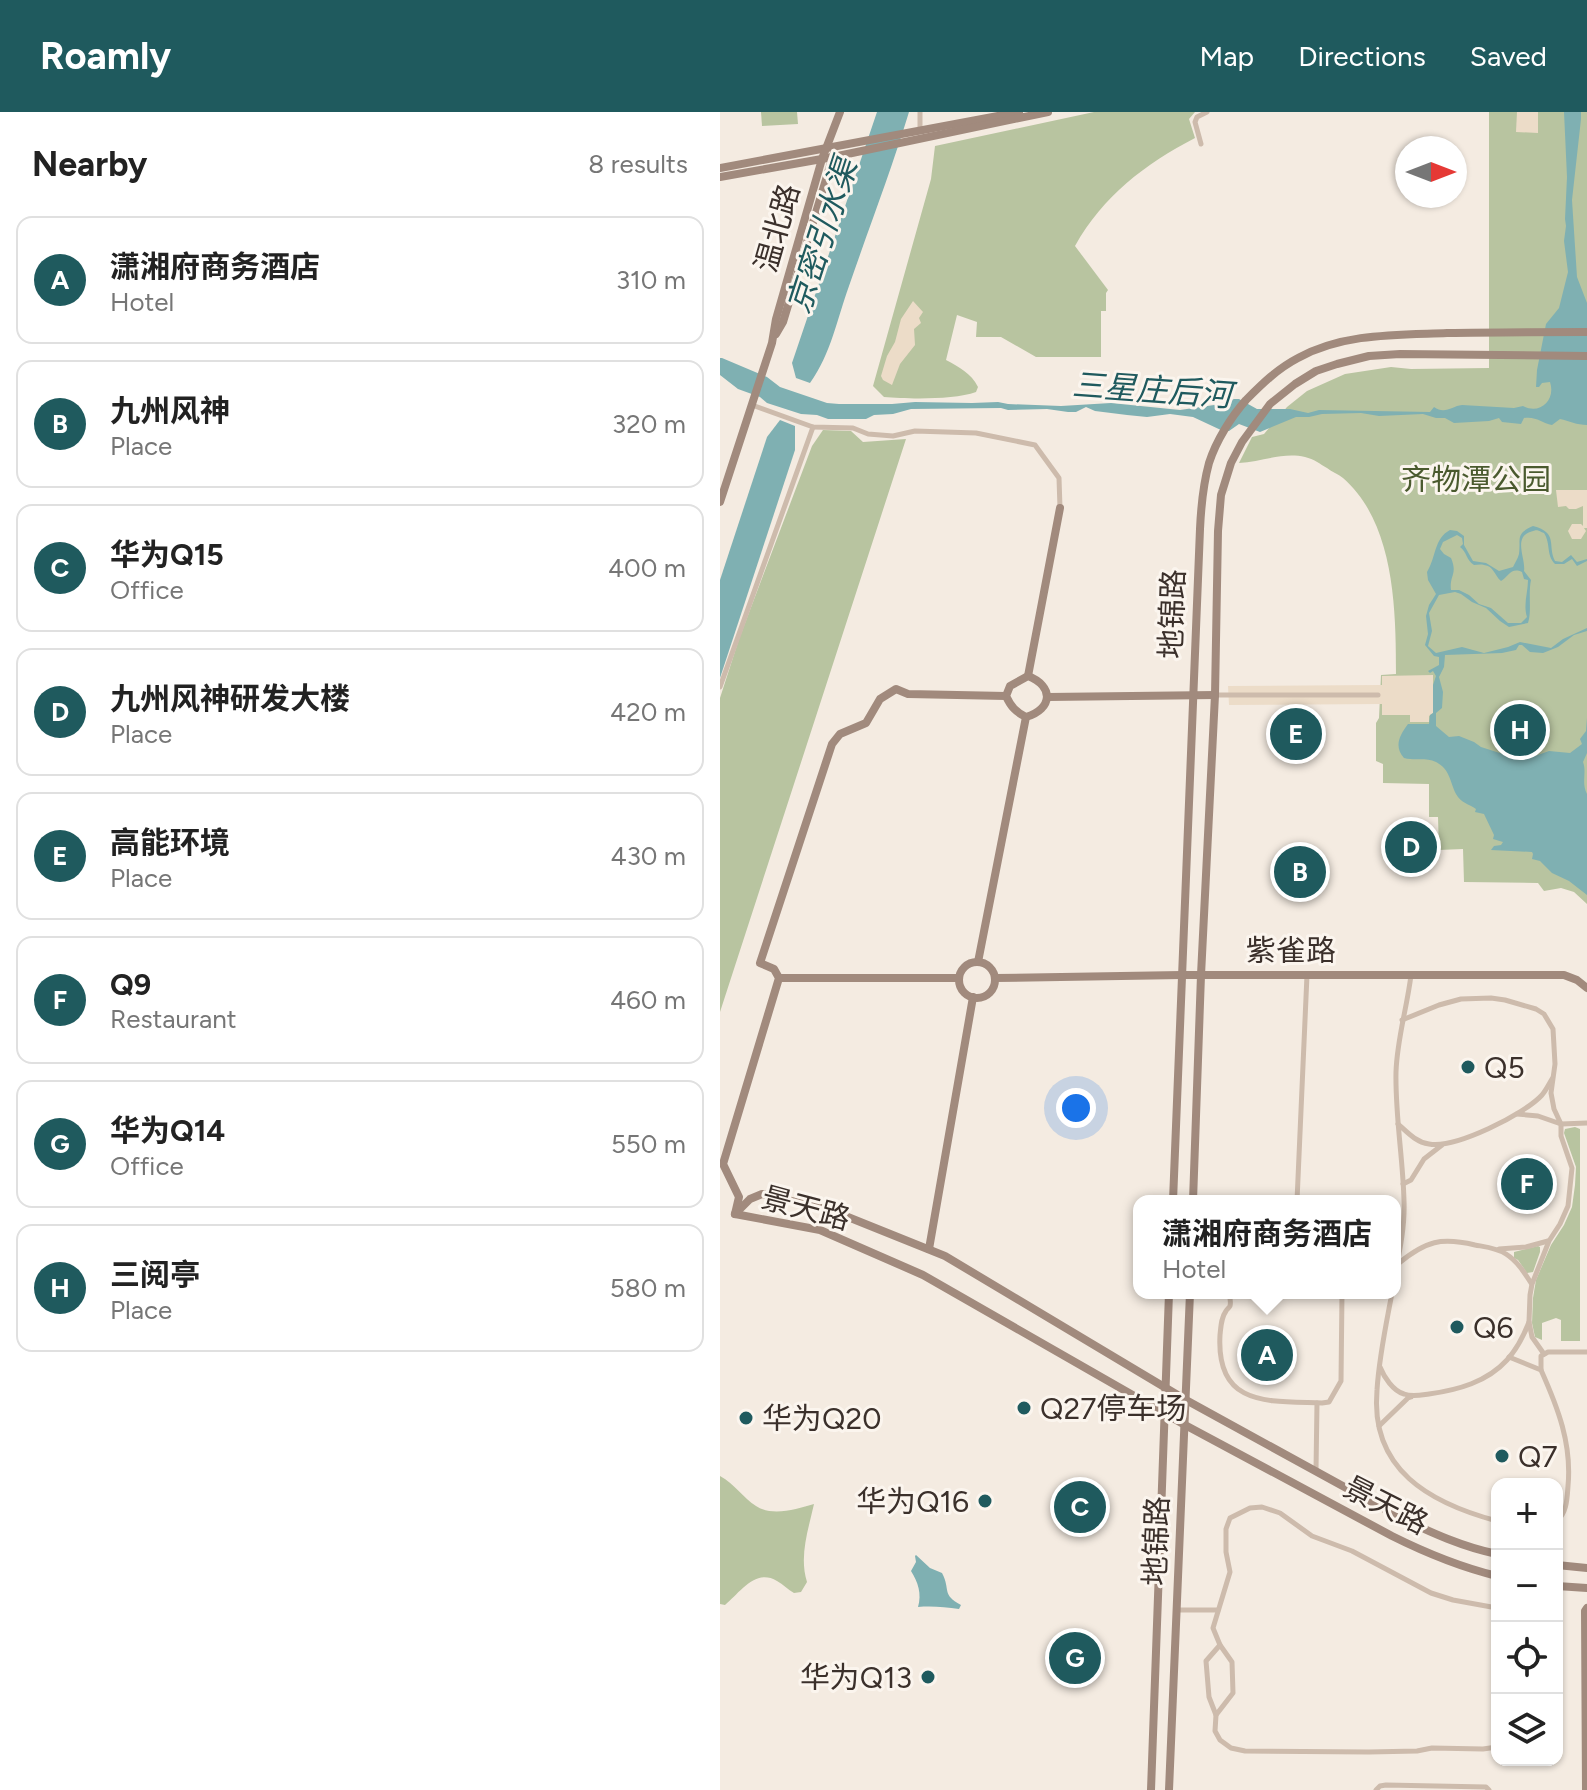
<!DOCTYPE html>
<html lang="en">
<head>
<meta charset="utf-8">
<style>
  body { margin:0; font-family:Figtree,"Noto Sans SC",sans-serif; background:#f6f6f6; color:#222 }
  .controls { position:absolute; right:24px; bottom:24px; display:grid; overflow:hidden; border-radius:16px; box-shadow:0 2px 6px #0004 }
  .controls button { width:72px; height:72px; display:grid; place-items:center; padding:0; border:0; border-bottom:2px solid #e0e0e0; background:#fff; color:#222; font:40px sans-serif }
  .compass { position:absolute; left:675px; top:24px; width:72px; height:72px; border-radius:50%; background:#fff; box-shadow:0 2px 6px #0004; rotate:90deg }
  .you { position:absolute; left:356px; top:996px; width:28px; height:28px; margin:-20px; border:6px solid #fff; border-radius:50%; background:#1a73e8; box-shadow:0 0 0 12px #1a73e833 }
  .badge { display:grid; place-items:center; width:52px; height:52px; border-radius:50%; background:#1f5a5e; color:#fff; font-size:26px; font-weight:700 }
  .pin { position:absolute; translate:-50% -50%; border:4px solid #fff; box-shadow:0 2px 8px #0006 }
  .popup { position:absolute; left:413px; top:1083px; width:268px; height:104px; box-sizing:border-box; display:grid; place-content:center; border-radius:16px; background:#fff; filter:drop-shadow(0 2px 6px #0005); font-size:26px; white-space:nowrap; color:#767676 }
  .popup b { font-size:30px; color:#222 }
  .popup::after { content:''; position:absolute; left:50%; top:100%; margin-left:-16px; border:16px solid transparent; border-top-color:#fff }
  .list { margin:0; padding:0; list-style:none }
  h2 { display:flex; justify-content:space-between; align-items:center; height:104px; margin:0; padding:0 32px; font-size:34px }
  h2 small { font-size:26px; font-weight:400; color:#767676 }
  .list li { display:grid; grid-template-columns:52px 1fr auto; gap:24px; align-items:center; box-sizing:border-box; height:128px; margin:0 16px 16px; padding:0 16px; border:2px solid #e0e0e0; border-radius:16px }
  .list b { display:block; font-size:30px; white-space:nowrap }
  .list p { margin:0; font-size:26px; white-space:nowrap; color:#767676 }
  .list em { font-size:26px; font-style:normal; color:#767676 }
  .icon { flex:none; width:44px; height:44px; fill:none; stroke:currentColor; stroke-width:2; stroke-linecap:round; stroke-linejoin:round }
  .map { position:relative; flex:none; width:867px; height:1678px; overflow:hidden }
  header { display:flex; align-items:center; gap:48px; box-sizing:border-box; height:112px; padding:0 40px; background:#1f5a5e; color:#fff }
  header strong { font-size:38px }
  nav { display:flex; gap:44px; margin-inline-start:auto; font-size:28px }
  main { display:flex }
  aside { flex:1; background:#fff }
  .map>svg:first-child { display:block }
  .green { fill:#b8c4a0 }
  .plaza { fill:#ecdcc8 }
  .water { fill:#7fb0b2; fill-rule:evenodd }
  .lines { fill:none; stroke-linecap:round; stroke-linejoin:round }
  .street { stroke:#cdbbac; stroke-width:5 }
  .secondary { stroke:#a18a7d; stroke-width:8 }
  .poi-dot { fill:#1f5a5e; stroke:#fbf5ee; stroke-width:3 }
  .labels { text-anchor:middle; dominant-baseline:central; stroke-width:6; stroke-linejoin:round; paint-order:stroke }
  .street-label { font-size:30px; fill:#3b302b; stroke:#fbf5ee }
  .park-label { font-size:30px; fill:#4a5a2e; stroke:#fbf5ee }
  .poi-label { font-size:30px; fill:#3b302b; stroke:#fbf5ee; text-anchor:start }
  .water-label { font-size:32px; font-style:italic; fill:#1f5a5e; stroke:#fbf5ee }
</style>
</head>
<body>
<header>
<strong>Roamly</strong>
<nav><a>Map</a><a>Directions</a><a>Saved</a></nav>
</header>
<main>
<aside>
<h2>Nearby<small>8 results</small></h2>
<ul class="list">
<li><span class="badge">A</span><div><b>潇湘府商务酒店</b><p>Hotel</p></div><em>310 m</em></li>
<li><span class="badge">B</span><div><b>九州风神</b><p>Place</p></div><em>320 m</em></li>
<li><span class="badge">C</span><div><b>华为Q15</b><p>Office</p></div><em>400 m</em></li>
<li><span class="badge">D</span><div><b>九州风神研发大楼</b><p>Place</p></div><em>420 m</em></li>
<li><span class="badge">E</span><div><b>高能环境</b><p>Place</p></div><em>430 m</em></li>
<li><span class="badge">F</span><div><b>Q9</b><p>Restaurant</p></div><em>460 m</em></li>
<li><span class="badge">G</span><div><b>华为Q14</b><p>Office</p></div><em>550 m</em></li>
<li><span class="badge">H</span><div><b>三阅亭</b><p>Place</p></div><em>580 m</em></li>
</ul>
</aside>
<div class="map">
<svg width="867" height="1678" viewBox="0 0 867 1678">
  <rect width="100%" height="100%" fill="#f4ebe1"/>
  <g class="green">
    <path d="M41,0H77L78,12L42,14Z"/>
    <path d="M374,0H475L469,7L475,26C425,52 383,84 355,134L388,178L386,181V199H381V245H316L281,225H256L257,210L237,203L226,248C239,255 251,261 258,275L256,280C234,288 188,287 164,285L153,274L211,67L215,34Z"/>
    <path d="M769,0H867V792L854,780L841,776L824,779L818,771L744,770L743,737L719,738L718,705H709V672L663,671V652L656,649V611L659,606L661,563L676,562C676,499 675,411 623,366C618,362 612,360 607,356C600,352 594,347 585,345C562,340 541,350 519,351L532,325L544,322L567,295L587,279L625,262L671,255L691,257L769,256Z"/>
    <path d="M103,318L131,319L143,330L186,327L0,900V586L19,527L92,334Z"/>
    <path d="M855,1015L860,1017V1229H841V1208L836,1206L822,1211V1228L815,1225L812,1211L813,1186L816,1168L831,1133L844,1113L852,1095L855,1073L856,1055L844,1021L845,1017Z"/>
    <path d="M818,1134L820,1135V1140L813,1160L807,1161L798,1148L794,1146V1140Z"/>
    <path d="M0,1364C15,1372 23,1386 36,1394C53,1405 76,1397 94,1392C88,1419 79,1444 87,1470L81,1480L74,1481C68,1478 63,1472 57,1469C35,1456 20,1481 5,1493L0,1492Z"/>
  </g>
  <g class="plaza">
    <path d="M797,0H818V21L796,20Z"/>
    <path d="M193,189L203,200L199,206L201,211L194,217L195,233L180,252L172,273L163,268L161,264L167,244L175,230L181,207Z"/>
    <path d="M836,378H867V416H864L866,419L861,427H852L848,419L852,412H861L863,414V394L856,397H849L846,394L838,395Z"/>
    <path d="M713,563V601L709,604V610H690V603H662V592L509,593L508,574L662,573V564Z"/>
  </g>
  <g class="water">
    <path d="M157,0H189C171,59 149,116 129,174C117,207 111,242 90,271L76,266L72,251Z"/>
    <path d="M844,0H861V7L852,88L857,165L867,191V313C857,313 849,309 840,307L832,313C822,311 816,304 804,306L801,312L782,310L779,306L769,309L734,311L725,306H716L703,302L659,304L641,301L602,302L589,305H576L540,320L519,312L509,319H503L473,305L450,302L427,305L407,303L375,299L366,295L356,300H348L327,297L288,298L281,296L191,297L173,302L154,303L146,307H108L97,303L81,302L47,291L40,285L18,277L0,263V246H2L47,265L60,275L107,291L119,292H172L195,290L252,291L278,290L288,292L341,294L391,291L460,298L501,292L514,287H519L537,297H570L588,301L599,298L710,300L714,295C725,303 732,294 742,293L794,296L803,294C820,303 836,288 830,270L822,271L819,275H816L817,258L826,212L839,196L848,160L844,129L846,114L845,107L847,65Z"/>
    <path d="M60,308L75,314V338L0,566V468L47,325Z"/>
    <path d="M813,414C839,421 827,433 835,449L842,450L851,443L857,450L867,447V449L857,454L852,447L844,452H835C826,443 831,432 824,421C817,418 818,417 810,420C793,426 806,447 804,459L811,468C808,482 812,499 808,511L789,515L780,509L766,496L752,490L741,482L735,480L719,483L709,501L712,519L708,534L716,541L742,535L764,541L788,535L800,530L831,536L843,527L867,516V519L854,523L838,535L823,541L810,540L802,533H799L796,538L782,541L725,543L724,555L719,565L723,580L722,596L716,601V614L729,625L739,624L754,630L761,635L789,644H815L829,639L850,641L862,632L860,627L866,619L867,606V641L863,650C867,660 861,671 867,682V783L849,769L832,761L820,749L812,747L813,742L812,740L771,738L774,734L781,733L783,730L773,727L774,723L764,702L755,700L756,697C749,692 741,691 736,682C730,670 730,657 716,650C706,645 695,649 684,646C674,635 679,624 688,612H709L710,603L713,601V573L716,564L713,559L710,561L708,559L719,553V545L714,544L705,533L708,522L706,504L709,493L716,482L708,468L707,460C716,446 714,426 730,418L737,419L744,424V433L753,449L766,451L779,459L793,455C795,451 798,446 799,442C801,426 795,422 813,414ZM737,423L742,426L743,432L740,435C747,440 746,448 754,453C757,453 760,452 764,453C774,454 774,463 781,469C789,464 791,455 802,460L804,467L808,468C808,480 803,493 807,505L801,511H788L771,496L759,492L749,483L739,478H731C729,464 738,462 731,446L724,442L720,437L723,430Z"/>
    <path d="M196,1443L210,1456L222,1461C231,1478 221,1482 241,1493L239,1497C225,1495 212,1494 198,1495C202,1482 198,1470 191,1459L196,1450L195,1444Z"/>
  </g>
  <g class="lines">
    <g class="street">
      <path d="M200,0V18"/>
      <path d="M481,32L475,10L477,5L487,0"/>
      <path d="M32,293L93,315L133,316L148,322L173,324L195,319L256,321L315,333L339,366L340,396"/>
      <path d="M0,575L93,315"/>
      <path d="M495,583H658"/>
      <path d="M682,908L719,893L741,887L771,886L785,888L816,897L824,902L833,917L835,952L831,981L834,997L841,1012V1024L852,1056L848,1094L840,1112L829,1129L812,1172L810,1183L809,1210L812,1225L824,1242"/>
      <path d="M797,1002L818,1004L841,1012L867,1011"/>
      <path d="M678,1012C688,1021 696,1030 709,1032C735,1037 805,1002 822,983C826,978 829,972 832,967"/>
      <path d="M683,1072L691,1068L704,1047L722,1033"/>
      <path d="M577,1089L587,863"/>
      <path d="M779,1137L806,1135L828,1129"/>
      <path d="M679,1151C706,1129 721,1125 755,1133C766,1135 777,1136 786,1142C797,1149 804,1160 811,1171"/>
      <path d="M675,1162C680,1138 685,1113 684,1089C683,1046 675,1003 676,960C677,927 687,896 691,863"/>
      <path d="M509,1181C510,1185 511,1190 510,1194C509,1196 507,1197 506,1199C501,1206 501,1214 500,1223C496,1295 548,1289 602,1291L609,1290L621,1269L622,1181"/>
      <path d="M672,1181C666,1213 659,1245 657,1278C650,1358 710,1391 777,1409"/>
      <path d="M789,1245L821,1258"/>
      <path d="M660,1255C664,1265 673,1279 684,1282C692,1285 701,1283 709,1282C738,1278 767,1270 787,1248C797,1237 804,1223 809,1210"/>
      <path d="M659,1314L688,1286L691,1285"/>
      <path d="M596,1358L597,1291"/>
      <path d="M837,1409C847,1400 847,1387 848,1374C852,1332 838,1296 821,1258V1244L828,1240H867"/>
      <path d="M777,1496L733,1488L711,1481L632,1439L592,1424L560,1401L542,1395L530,1396L510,1406L506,1417V1440L510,1460L493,1516L500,1533L486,1549L489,1585L496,1603L495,1619L500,1628L511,1636L525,1639L649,1640L697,1639L712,1636L763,1637L777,1635"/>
      <path d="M457,1498H498"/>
      <path d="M496,1603L513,1581L512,1550L500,1533"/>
      <path d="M656,1678L660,1674L666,1673L766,1675L769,1678"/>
    </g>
    <g class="secondary">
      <path d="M0,56L299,0"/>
      <path d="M0,65L113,45L328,0"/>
      <path d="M56,222L63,210L114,41"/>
      <path d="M0,390L52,231L56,207L102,47L120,0"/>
      <path d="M308,564L340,396"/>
      <path d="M308,564C334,574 333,597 306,605C296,600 291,595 286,584L290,574Z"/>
      <path d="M328,585L495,583"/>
      <path d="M258,850L306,605"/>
      <circle cx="257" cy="868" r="18"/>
      <path d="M59,866H239"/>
      <path d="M275,866L461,863H844L857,868L867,876"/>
      <path d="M453,1089L480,417C481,395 483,373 489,351C496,329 511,305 526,288C542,272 557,257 578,246C623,221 677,223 727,221C773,220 820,220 867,220"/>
      <path d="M473,1089L481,863L495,583L498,419L501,383L511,351L522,330L550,292L575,272L596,259L617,252L649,244L680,242L867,244"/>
      <path d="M15,1102L30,1087L42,1082L113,1099L225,1144L466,1288L681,1406C712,1421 743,1435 777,1442"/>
      <path d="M15,1102L100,1118L203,1163L465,1313L672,1424C706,1441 740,1455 777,1464"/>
      <path d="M15,1102L19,1085L3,1052L59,866L54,857L40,851L112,632L120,622L146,611L160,587L176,577L188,582L286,584"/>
      <path d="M209,1137L253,885"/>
      <path d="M837,1453L867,1456"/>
      <path d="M837,1474L867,1476"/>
      <path d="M431,1678L449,1181"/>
      <path d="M449,1678L470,1181"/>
      <path d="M866,1678L865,1499L867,1496"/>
    </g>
  </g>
  <g class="poi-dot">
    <circle cx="748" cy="955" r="8"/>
    <circle cx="737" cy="1215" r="8"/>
    <circle cx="304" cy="1296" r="8"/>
    <circle cx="26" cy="1306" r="8"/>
    <circle cx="782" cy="1344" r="8"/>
    <circle cx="265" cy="1389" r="8"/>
    <circle cx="208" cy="1565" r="8"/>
  </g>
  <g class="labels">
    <g class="street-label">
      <text transform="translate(57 116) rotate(-74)">温北路</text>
      <text transform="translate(452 502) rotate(-88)">地锦路</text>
      <text x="571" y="838">紫雀路</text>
      <text transform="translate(86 1096) rotate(15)">景天路</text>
      <text transform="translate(666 1393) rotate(27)">景天路</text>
      <text transform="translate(436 1429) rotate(-88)">地锦路</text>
    </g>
    <g class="park-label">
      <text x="756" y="367">齐物潭公园</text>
    </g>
    <g class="poi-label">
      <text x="764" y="955">Q5</text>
      <text x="753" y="1215">Q6</text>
      <text x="320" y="1296">Q27停车场</text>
      <text x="42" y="1306">华为Q20</text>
      <text x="798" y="1344">Q7</text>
      <text x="249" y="1389" text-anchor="end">华为Q16</text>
      <text x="192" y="1565" text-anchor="end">华为Q13</text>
    </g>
    <g class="water-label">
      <text transform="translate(102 124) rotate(-72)">京密引水渠</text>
      <text transform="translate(432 278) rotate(4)">三星庄后河</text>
    </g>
  </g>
</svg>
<div class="controls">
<button>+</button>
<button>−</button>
<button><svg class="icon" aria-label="locate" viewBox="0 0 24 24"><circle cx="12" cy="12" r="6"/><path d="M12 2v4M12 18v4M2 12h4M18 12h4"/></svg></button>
<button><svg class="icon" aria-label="layers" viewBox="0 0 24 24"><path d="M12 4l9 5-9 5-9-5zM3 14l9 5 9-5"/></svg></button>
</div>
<svg class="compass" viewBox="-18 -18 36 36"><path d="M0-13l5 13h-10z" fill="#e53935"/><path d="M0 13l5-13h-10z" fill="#767676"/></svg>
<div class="you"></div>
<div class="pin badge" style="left:547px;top:1243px">A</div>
<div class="popup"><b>潇湘府商务酒店</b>Hotel</div>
<div class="pin badge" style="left:580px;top:760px">B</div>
<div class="pin badge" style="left:360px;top:1395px">C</div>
<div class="pin badge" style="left:691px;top:735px">D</div>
<div class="pin badge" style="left:576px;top:622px">E</div>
<div class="pin badge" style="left:807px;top:1072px">F</div>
<div class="pin badge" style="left:355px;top:1546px">G</div>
<div class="pin badge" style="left:800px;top:618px">H</div>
</div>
</main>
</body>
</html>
